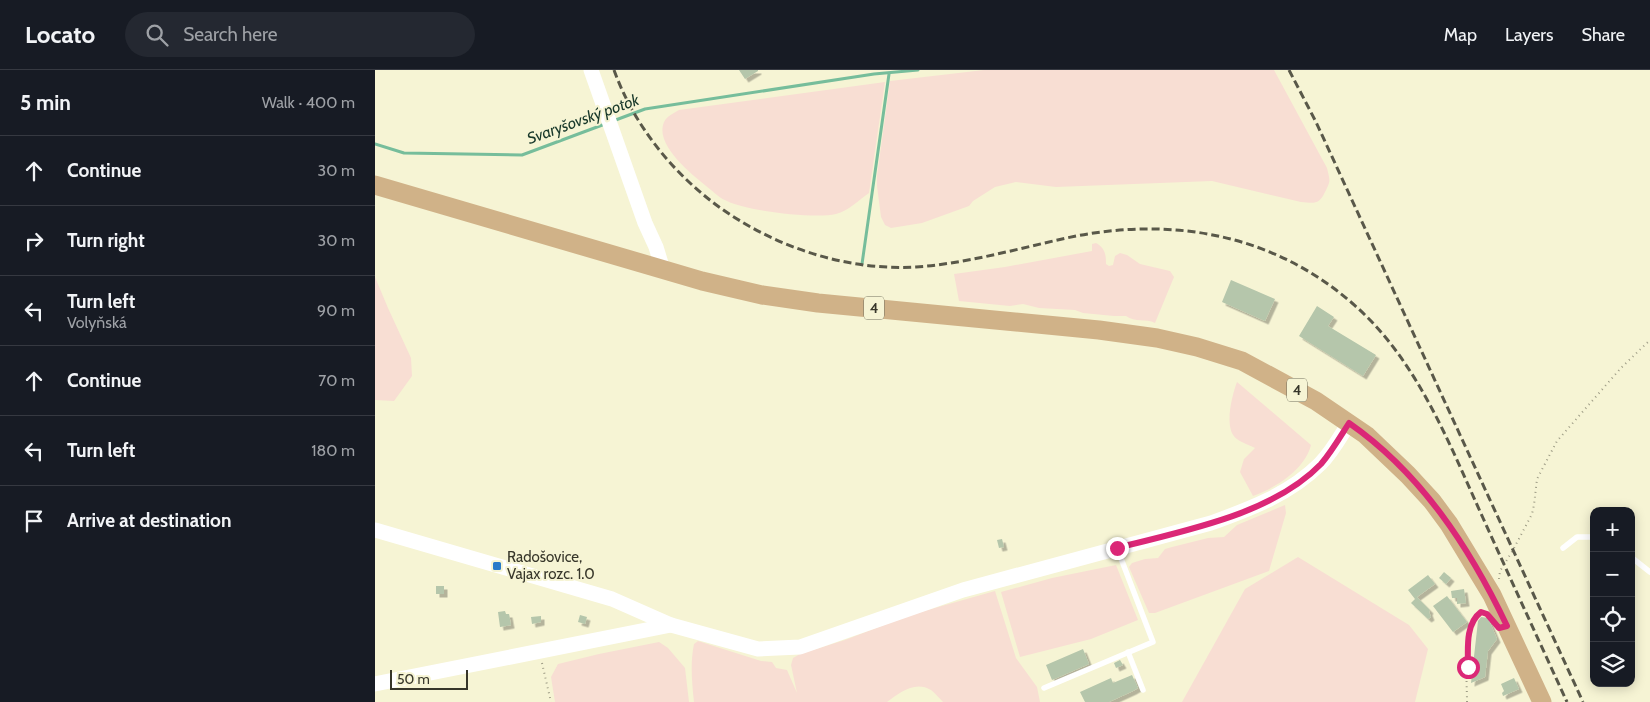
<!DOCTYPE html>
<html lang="en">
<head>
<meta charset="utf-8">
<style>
  body { margin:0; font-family:Cabin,sans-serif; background:#242831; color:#f1f3f6 }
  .controls { position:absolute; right:15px; bottom:15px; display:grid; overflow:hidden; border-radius:10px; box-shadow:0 2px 12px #0003 }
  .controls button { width:45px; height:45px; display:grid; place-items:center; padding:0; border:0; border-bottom:1px solid #363941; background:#171b24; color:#f1f3f6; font:25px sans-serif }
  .scale { position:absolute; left:15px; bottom:12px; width:78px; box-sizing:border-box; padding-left:5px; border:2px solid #37362a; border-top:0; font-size:14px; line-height:18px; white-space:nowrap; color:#37362a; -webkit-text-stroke:4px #f6f4d4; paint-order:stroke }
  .stop { position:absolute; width:15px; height:15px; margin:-11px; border:4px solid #db2777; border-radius:50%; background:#fff }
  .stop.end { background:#db2777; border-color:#fff; box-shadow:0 1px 5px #0008 }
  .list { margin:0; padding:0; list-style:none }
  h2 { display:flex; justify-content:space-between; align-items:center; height:65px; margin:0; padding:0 20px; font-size:21px }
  h2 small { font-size:16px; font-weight:400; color:#9ea1a6 }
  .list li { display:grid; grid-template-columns:32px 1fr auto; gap:15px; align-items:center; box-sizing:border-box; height:70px; padding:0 20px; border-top:1px solid #363941 }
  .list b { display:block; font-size:19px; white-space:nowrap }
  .list p { margin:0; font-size:16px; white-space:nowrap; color:#9ea1a6 }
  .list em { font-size:16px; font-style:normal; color:#9ea1a6 }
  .icon { flex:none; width:28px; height:28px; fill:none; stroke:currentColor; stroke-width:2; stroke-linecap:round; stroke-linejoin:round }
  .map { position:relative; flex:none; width:1275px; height:632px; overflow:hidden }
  header { display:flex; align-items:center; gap:30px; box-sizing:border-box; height:70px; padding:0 25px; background:#171b24; border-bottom:1px solid #363941 }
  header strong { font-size:24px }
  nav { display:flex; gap:28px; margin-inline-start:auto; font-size:18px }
  .search { width:350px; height:45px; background:#242831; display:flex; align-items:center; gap:12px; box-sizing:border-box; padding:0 18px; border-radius:28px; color:#9ea1a6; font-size:19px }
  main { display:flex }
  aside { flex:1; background:#171b24 }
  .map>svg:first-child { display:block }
  .green { fill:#f8ded3 }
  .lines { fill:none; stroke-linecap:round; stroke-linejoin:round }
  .stream { stroke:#76bd9b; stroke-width:3 }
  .building { fill:#b5c6ab; filter:url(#shadow) }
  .path { stroke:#9d9b85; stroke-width:2; stroke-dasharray:1 4; stroke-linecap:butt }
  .service { stroke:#fff; stroke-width:5.5 }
  .tertiary { stroke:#fff; stroke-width:15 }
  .primary { stroke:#d0b288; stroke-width:19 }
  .rail { stroke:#595849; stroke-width:3; stroke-dasharray:8 4; stroke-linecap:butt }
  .route { stroke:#db2777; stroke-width:6 }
  .poi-dot { fill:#297ac9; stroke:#f6f4d4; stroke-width:2 }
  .labels { text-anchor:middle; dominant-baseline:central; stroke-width:4; stroke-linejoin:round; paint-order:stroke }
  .shield { fill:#f6f4d4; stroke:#706f5d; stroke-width:1 }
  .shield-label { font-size:14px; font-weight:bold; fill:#37362a }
  .poi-label { font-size:15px; fill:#37362a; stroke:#f6f4d4; text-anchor:start }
  .water-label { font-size:16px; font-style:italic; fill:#18382a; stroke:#f6f4d4 }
</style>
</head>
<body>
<header>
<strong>Locato</strong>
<div class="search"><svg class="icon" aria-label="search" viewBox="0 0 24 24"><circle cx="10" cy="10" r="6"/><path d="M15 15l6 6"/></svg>Search here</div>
<nav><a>Map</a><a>Layers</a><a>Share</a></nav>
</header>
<main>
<aside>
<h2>5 min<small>Walk · 400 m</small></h2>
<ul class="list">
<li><svg class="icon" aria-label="ahead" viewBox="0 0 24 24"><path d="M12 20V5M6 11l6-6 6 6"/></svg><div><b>Continue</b></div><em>30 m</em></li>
<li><svg class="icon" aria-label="right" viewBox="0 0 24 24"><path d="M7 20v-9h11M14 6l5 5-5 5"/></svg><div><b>Turn right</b></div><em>30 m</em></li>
<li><svg class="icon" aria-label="left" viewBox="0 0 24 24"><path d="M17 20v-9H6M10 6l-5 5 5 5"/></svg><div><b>Turn left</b><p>Volyňská</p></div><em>90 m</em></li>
<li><svg class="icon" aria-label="ahead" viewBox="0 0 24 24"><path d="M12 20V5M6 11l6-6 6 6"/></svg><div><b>Continue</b></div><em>70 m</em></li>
<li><svg class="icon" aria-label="left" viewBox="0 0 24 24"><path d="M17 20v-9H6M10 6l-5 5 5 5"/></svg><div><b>Turn left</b></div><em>180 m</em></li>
<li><svg class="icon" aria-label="arrive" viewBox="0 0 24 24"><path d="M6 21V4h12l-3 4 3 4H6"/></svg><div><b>Arrive at destination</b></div></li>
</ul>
</aside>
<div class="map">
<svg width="1275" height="632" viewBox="0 0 1275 632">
  <defs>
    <filter id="shadow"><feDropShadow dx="3.5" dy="3.5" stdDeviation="0" flood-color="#0004"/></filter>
  </defs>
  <rect width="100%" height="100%" fill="#f6f4d4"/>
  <g class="green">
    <path d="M609,0H899L952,98C955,111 956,110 950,122C944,135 939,133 926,132L837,111L681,117L641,112L620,117L598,131L594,136L547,153L516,158L510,155L506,147L502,116V106L515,11Z"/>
    <path d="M510,12L494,123C484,130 473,141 461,144C439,149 372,141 352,131C346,129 341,124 336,120C320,107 282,78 288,55C290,47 297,44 304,40Z"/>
    <path d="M721,173C730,178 731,184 731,194L734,196L738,195L740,186L745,183L752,185L765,194L795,201L799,207L780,253C771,248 760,253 751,246H739L708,243L700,240L664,238L648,234L635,236L584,231L579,204L630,197L717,181V174Z"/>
    <path d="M0,207L13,238L36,288L37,306L19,331L0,330Z"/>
    <path d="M862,312L936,375C930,399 901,418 878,426L865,402L869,389L880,378C875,375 867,373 862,369C848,360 857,325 862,312Z"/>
    <path d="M910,435L911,443L894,501L780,543H774L754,497L757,493L770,489L783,488L790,479L797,477L833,468L849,467L862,455Z"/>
    <path d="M923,487L1034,555L1053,579L1040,632H807L870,519Z"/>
    <path d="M741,495L763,550L716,569L645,587L626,522L677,508Z"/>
    <path d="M620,521L641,588L662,617L665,632H568C564,628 560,623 556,620C540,610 524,623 512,632H319C317,613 315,593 319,574L323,571L386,591L397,592L401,598L412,600L422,623L416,595L418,588L425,584L470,570L535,545Z"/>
    <path d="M284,572L293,578L310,598L314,632H180L176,607L183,594L224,584Z"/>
  </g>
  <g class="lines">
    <g class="stream">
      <path d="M238,51L270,39L499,4L543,0"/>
      <path d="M0,74L29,83L147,85L230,54"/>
      <path d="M487,194L514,4"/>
    </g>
  </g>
  <g class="building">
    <path d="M364,0H383V1L370,9Z"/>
    <path d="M856,210L900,229L890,251L847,232Z"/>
    <path d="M942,236L959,247L953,256L1001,285L988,306L924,266Z"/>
    <path d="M627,469L629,477L624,478L622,470Z"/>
    <path d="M1069,502L1076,508L1071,514L1064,508Z"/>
    <path d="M1053,505L1060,514L1042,527L1055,540L1054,542L1056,547L1053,549L1036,533L1040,529L1033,520Z"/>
    <rect x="61" y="516" width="8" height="8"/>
    <path d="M1089,519L1091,533L1082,534V528H1077L1076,521Z"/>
    <path d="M1072,526L1092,552L1078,562L1058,536Z"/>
    <path d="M130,541L131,544H134L136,555L125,557L123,542Z"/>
    <path d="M205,545L212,547L210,554L203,552Z"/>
    <path d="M166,546V552L157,554L156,547Z"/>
    <path d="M1106,547L1113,548L1122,569L1113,581L1110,607L1096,613L1103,551Z"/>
    <path d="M708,579L714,594L677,610L671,595Z"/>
    <path d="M745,590L748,595L741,598L739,593Z"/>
    <path d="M757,605L763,618L758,621L734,632H710L705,622L736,608L738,613Z"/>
    <path d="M1139,608L1144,619L1128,626L1127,623L1129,621L1126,614Z"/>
  </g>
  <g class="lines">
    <g class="path">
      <path d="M1124,509L1125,501L1138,480L1157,444L1159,435L1162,409L1182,371L1246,298L1275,270"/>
      <path d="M167,593L176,632"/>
      <path d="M1092,632C1092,608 1087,558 1106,542L1110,543"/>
    </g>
    <g class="service">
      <path d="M1188,478L1202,467H1219"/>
      <path d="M1256,487L1275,502"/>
      <path d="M753,582L768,620"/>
      <path d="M669,618L778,572L742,478"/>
    </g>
    <g class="tertiary">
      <path d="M216,0L270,153L281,177L288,200"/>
      <path d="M0,460L237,529L296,555L383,579L425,577L588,520L836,453C875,439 915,424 945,394C957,382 965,367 974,353"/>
      <path d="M0,614L296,555"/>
    </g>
    <path class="primary" d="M0,115L327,211L387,225L443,233L724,260L782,268L822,277L867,291L941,331L991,365L1033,405L1057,431L1074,454L1117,525L1167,632"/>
    <g class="rail">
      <path d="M239,0C258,53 295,100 340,134C397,176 469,201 541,197C596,193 648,177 701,166C800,147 899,165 977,233C1042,289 1073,371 1108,448C1136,510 1164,571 1192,632"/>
      <path d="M914,0L941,52L1208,632"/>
    </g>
  </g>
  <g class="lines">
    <path class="route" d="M742,478C807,461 897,445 946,394C957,381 965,367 974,353C1046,403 1095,478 1132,556L1124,558L1112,544L1106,542C1090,554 1093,579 1093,597"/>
  </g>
  <rect class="poi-dot" x="117" y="491" width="10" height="10" rx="2.5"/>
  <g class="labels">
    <g class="shield">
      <rect x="489" y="226.5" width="20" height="23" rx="4"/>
      <rect x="912" y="308.5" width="20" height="23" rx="4"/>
    </g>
    <g class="shield-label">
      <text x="499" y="238">4</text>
      <text x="922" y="320">4</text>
    </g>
    <g class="poi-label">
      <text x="132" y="487">Radošovice,<tspan x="132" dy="17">Vajax rozc. 1.0</tspan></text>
    </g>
    <g class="water-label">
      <text transform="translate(208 49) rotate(-20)">Svaryšovský potok</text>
    </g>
  </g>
</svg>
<div class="controls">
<button>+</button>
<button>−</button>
<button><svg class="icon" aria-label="locate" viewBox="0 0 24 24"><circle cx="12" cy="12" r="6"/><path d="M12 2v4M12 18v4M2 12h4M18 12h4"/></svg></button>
<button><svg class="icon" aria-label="layers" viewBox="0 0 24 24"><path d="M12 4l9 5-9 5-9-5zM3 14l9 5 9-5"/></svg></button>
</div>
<div class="scale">50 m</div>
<div class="stop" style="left:1093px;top:597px"></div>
<div class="stop end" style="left:742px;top:478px"></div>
</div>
</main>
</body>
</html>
